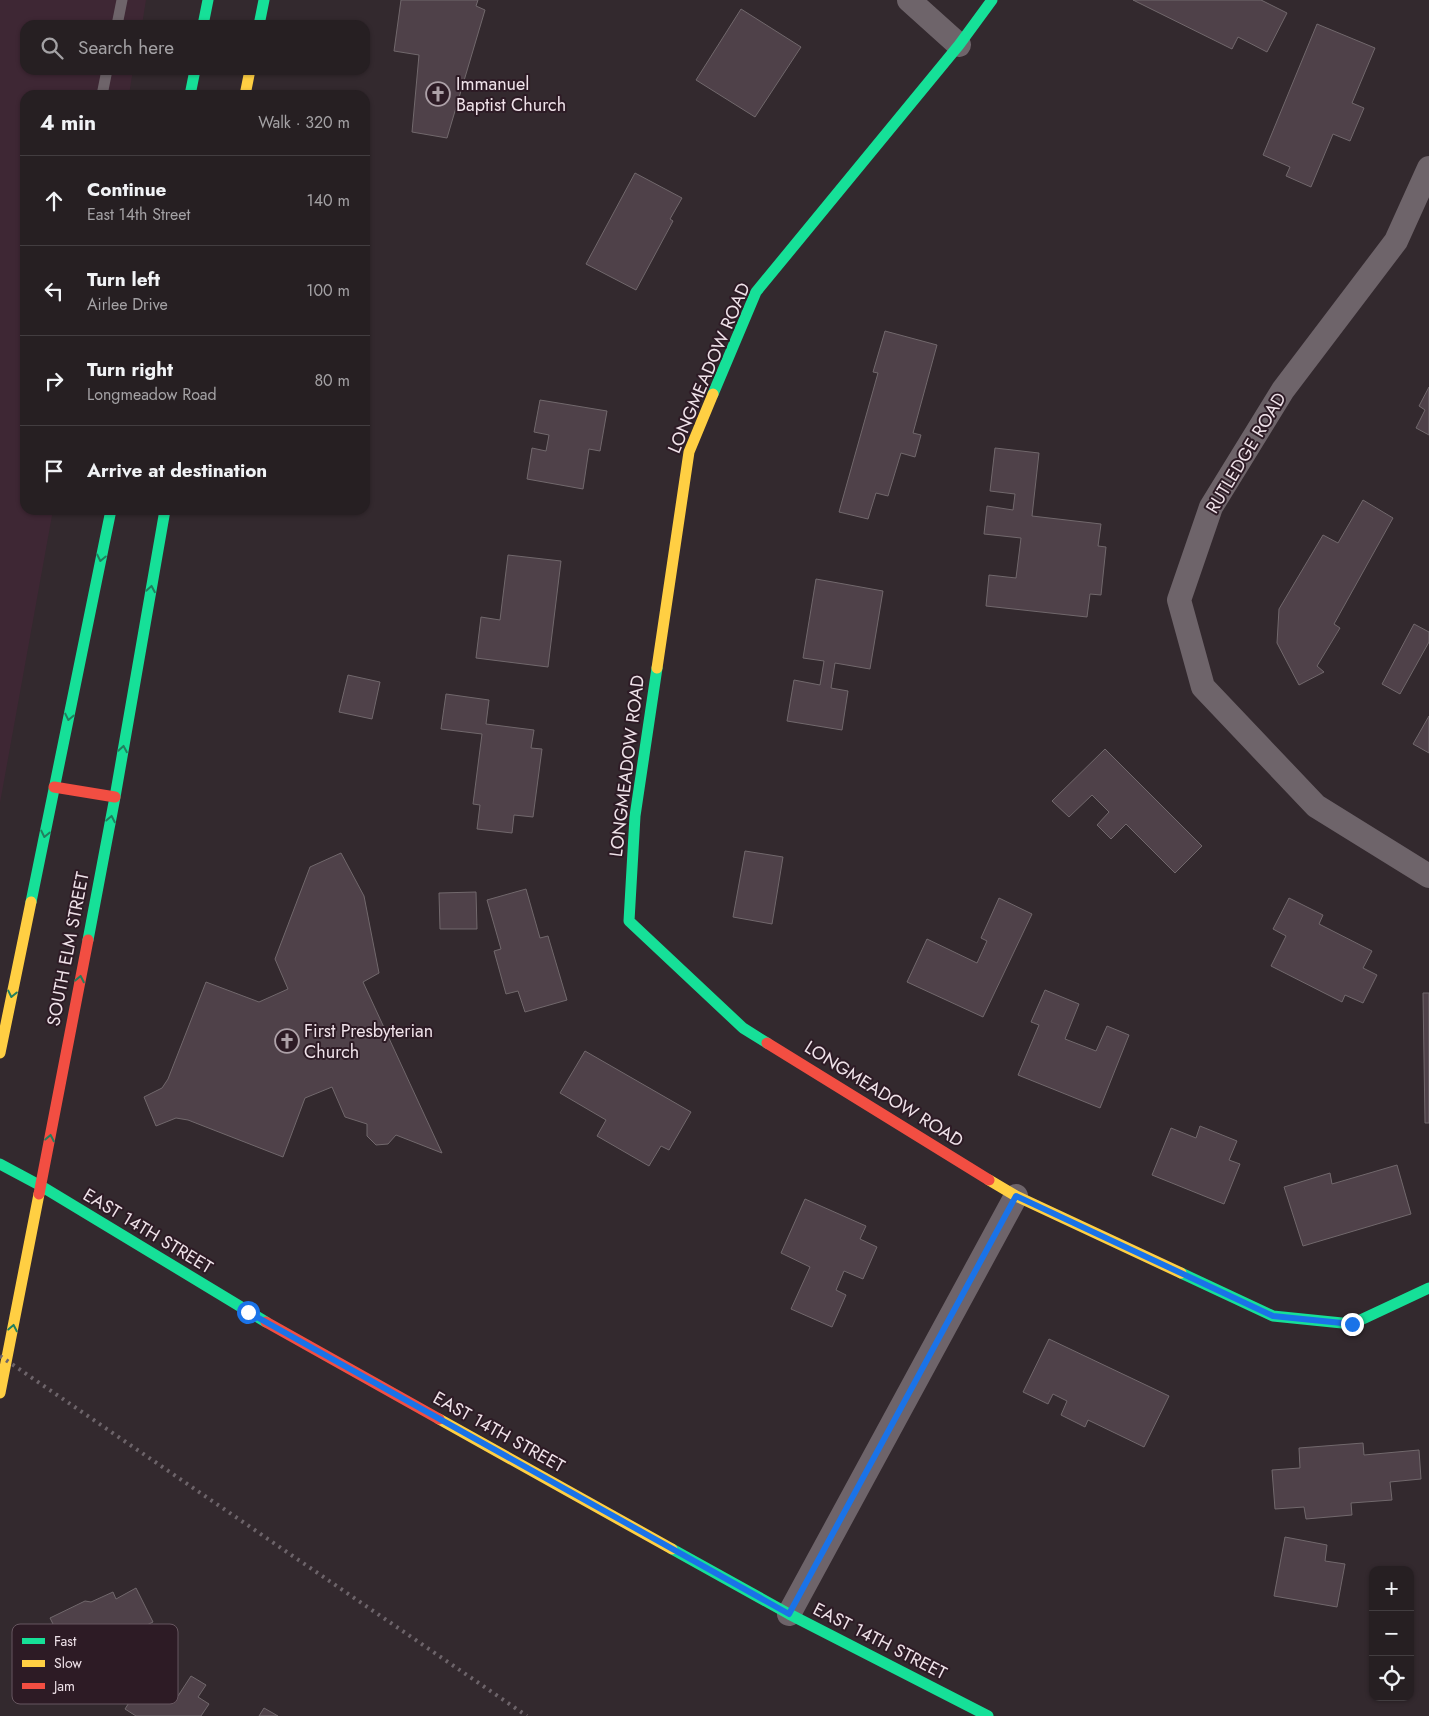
<!DOCTYPE html>
<html lang="en">
<head>
<meta charset="utf-8">
<style>
  body { margin:0; font-family:Jost,sans-serif; background:#2e272a; color:#f1f3f6 }
  .controls { position:absolute; right:15px; bottom:15px; display:grid; overflow:hidden; border-radius:10px; box-shadow:0 1px 4px #0004 }
  .controls button { width:45px; height:45px; display:grid; place-items:center; padding:0; border:0; border-bottom:1px solid #423d40; background:#261f22; color:#f1f3f6; font:25px sans-serif }
  .stop { position:absolute; width:15px; height:15px; margin:-11px; border:4px solid #1a73e8; border-radius:50%; background:#fff }
  .stop.end { background:#1a73e8; border-color:#fff; box-shadow:0 1px 5px #0008 }
  .list { margin:0; padding:0; list-style:none }
  h2 { display:flex; justify-content:space-between; align-items:center; height:65px; margin:0; padding:0 20px; font-size:21px }
  h2 small { font-size:16px; font-weight:400; color:#a4a2a5 }
  .list li { display:grid; grid-template-columns:32px 1fr auto; gap:15px; align-items:center; box-sizing:border-box; height:90px; padding:0 20px; border-top:1px solid #423d40 }
  .list b { display:block; font-size:19px; white-space:nowrap }
  .list p { margin:0; font-size:16px; white-space:nowrap; color:#a4a2a5 }
  .list em { font-size:16px; font-style:normal; color:#a4a2a5 }
  .icon { flex:none; width:28px; height:28px; fill:none; stroke:currentColor; stroke-width:2; stroke-linecap:round; stroke-linejoin:round }
  .map { position:relative; flex:none; width:1429px; height:1716px; overflow:hidden }
  .search { position:absolute; background:#261f22; box-shadow:0 1px 4px #0004; left:20px; top:20px; width:350px; height:55px; display:flex; align-items:center; gap:12px; box-sizing:border-box; padding:0 18px; border-radius:15px; color:#a4a2a5; font-size:19px }
  .panel { position:absolute; background:#261f22; box-shadow:0 1px 4px #0004; left:20px; top:90px; width:350px; height:425px; border-radius:15px }
  .map>svg:first-child { display:block }
  .built { fill:#3e2734 }
  .building { fill:#4f4149; stroke:#71686c }
  .lines { fill:none; stroke-linecap:round; stroke-linejoin:round }
  .lane { stroke:#6e646a; stroke-width:11 }
  .street { stroke:#6e646a; stroke-width:24 }
  .fast { stroke:#16e098; stroke-width:11 }
  .slow { stroke:#ffcf43; stroke-width:11 }
  .jam { stroke:#f24e42; stroke-width:11 }
  .rail { stroke:#6d646a; stroke-width:4; stroke-dasharray:2.5 5; stroke-linecap:butt }
  .oneway { stroke:#227e5e }
  .route { stroke:#1a73e8; stroke-width:6 }
  .labels { text-anchor:middle; dominant-baseline:central; stroke-width:4; stroke-linejoin:round; paint-order:stroke }
  .poi-label { font-size:18px; fill:#efe2e9; stroke:#2d1b25; text-anchor:start }
  .street-label { font-size:18px; fill:#efe2e9; stroke:#2d1b25 }
  .key { fill:#2d1b25; stroke:#675760; stroke-width:1 }
  .key-label { font-size:14px; fill:#efe2e9 }
</style>
</head>
<body>
<div class="map">
<svg width="1429" height="1716" viewBox="0 0 1429 1716">
  <rect width="100%" height="100%" fill="#33292e"/>
  <path class="built" d="M0,0H146L142,25H25V70H133L129,95H25V510H53L0,803Z"/>
  <g class="building">
    <path d="M401,0H478L476,6L485,10L447,138L412,132L419,55L394,51Z"/>
    <path d="M1133,0H1261L1287,13L1267,52L1238,37L1232,49Z"/>
    <path d="M741,9L801,47L755,117L696,80Z"/>
    <path d="M1317,24L1375,48L1352,103L1364,108L1350,141L1333,134L1311,187L1286,176L1290,167L1263,155Z"/>
    <path d="M635,173L682,198L670,219L673,221L636,290L586,264Z"/>
    <path d="M885,331L937,345L913,433L921,435L915,457L901,453L888,496L876,493L868,519L839,512L878,373L873,372Z"/>
    <path d="M1429,387V435L1416,428L1425,410L1419,406Z"/>
    <path d="M540,400L607,411L600,451L589,449L583,489L527,479L532,448L546,451L549,435L534,432Z"/>
    <path d="M995,448L1039,453L1032,516L1101,524L1098,546L1106,547L1101,595L1090,594L1087,617L986,606L989,575L1016,578L1021,538L984,534L987,506L1013,510L1015,494L990,491Z"/>
    <path d="M1363,500L1393,518L1334,624L1340,628L1317,666L1324,672L1299,685L1277,643L1279,609L1323,535L1338,543Z"/>
    <path d="M508,555L561,561L548,667L476,658L481,617L500,620Z"/>
    <path d="M816,579L883,591L870,669L835,663L831,688L848,691L842,730L787,721L794,680L820,685L824,661L803,658Z"/>
    <path d="M1414,624L1429,632V642L1400,694L1382,684Z"/>
    <path d="M348,675L380,682L372,719L339,712Z"/>
    <path d="M446,694L489,700L486,724L534,730L531,748L542,749L533,817L514,815L512,833L477,829L480,805L473,804L482,734L441,729Z"/>
    <path d="M1429,716V753L1413,744Z"/>
    <path d="M1105,749L1202,846L1175,873L1126,824L1111,839L1097,825L1109,812L1092,795L1069,817L1052,801Z"/>
    <path d="M745,851L783,857L772,924L733,917Z"/>
    <path d="M341,853L364,896L379,973L363,982L442,1153L396,1135L388,1144L376,1145L367,1136V1124L345,1117L332,1087L305,1098L283,1157L188,1120L176,1118L156,1126L144,1097L162,1088L168,1079L206,982L259,1002L288,989L275,959L310,867Z"/>
    <path d="M526,889L540,938L548,936L567,1000L525,1012L518,991L506,994L494,951L501,949L487,900Z"/>
    <path d="M476,892L477,929H440L439,893Z"/>
    <path d="M999,898L1032,914L983,1017L907,982L927,939L977,963L987,941L981,938Z"/>
    <path d="M1289,898L1323,915L1319,924L1372,951L1363,968L1377,975L1363,1003L1345,995L1342,1002L1271,966L1286,936L1273,929Z"/>
    <path d="M1045,990L1079,1004L1065,1039L1096,1051L1107,1026L1129,1035L1100,1108L1018,1075L1039,1025L1031,1022Z"/>
    <path d="M1423,993H1429V1123H1425Z"/>
    <path d="M585,1051L691,1112L669,1150L661,1146L649,1166L597,1136L606,1120L560,1093Z"/>
    <path d="M1200,1126L1237,1141L1229,1160L1240,1164L1224,1204L1152,1175L1171,1128L1196,1138Z"/>
    <path d="M1397,1165L1411,1214L1303,1246L1284,1187L1330,1173L1332,1184Z"/>
    <path d="M805,1199L866,1226L860,1239L877,1247L863,1279L844,1271L836,1290L846,1295L832,1327L791,1309L810,1267L781,1253Z"/>
    <path d="M1049,1339L1169,1396L1144,1447L1088,1420L1085,1427L1061,1415L1067,1401L1053,1394L1048,1404L1023,1392Z"/>
    <path d="M1363,1443L1364,1455L1419,1450L1421,1479L1390,1482L1392,1500L1351,1503L1352,1515L1306,1519L1304,1507L1275,1509L1272,1470L1300,1468L1299,1448Z"/>
    <path d="M1285,1537L1327,1545L1325,1561L1345,1564L1337,1607L1274,1596Z"/>
    <path d="M136,1588L153,1622L107,1645L117,1664L105,1670L110,1680L87,1692L50,1618L85,1601L91,1602L113,1592L116,1599Z"/>
    <path d="M146,1676L178,1696L191,1676L206,1685L198,1697L209,1704L201,1716H136L125,1709Z"/>
    <path d="M264,1708L278,1716H259Z"/>
  </g>
  <g class="lines">
    <g class="lane">
      <path d="M117,25L122,0"/>
      <path d="M102,95L107,70"/>
    </g>
    <g class="street">
      <path d="M909,0L959,45"/>
      <path d="M1429,168L1396,241L1283,390L1211,507L1179,600L1203,687L1316,806L1429,876"/>
      <path d="M789,1614L1016,1196"/>
    </g>
    <g class="fast">
      <path d="M203,25L208,0"/>
      <path d="M259,25L264,0"/>
      <path d="M190,95L195,70"/>
      <path d="M713,394L756,292L959,45L992,0"/>
      <path d="M657,668L635,816L629,921L743,1028L767,1043"/>
      <path d="M31,902L111,510"/>
      <path d="M88,940L115,797L165,510"/>
      <path d="M0,1164L41,1186L266,1322"/>
      <path d="M1181,1273L1273,1316L1352,1324L1429,1288"/>
      <path d="M672,1549L789,1614L988,1716"/>
    </g>
    <g class="slow">
      <path d="M245,95L250,70"/>
      <path d="M657,668L689,452L713,394"/>
      <path d="M0,1053L31,902"/>
      <path d="M989,1180L1016,1196L1181,1273"/>
      <path d="M0,1393L39,1194"/>
      <path d="M439,1419L672,1549"/>
    </g>
    <g class="jam">
      <path d="M54,787L115,797"/>
      <path d="M767,1043L989,1180"/>
      <path d="M39,1194L88,940"/>
      <path d="M266,1322L439,1419"/>
    </g>
    <path class="rail" d="M0,1356L527,1716"/>
  </g>
  <defs><path id="oneway-chevron" d="M-2-3.5L2.5 0L-2 3.5" fill="none" stroke-width="1.6" stroke-linecap="round" stroke-linejoin="round" transform="scale(1.25)"/></defs>
  <g class="oneway">
    <use href="#oneway-chevron" transform="translate(101 558) rotate(102)"/>
    <use href="#oneway-chevron" transform="translate(151 589) rotate(-80)"/>
    <use href="#oneway-chevron" transform="translate(69 717) rotate(102)"/>
    <use href="#oneway-chevron" transform="translate(123 749) rotate(-80)"/>
    <use href="#oneway-chevron" transform="translate(111 819) rotate(-79)"/>
    <use href="#oneway-chevron" transform="translate(45 834) rotate(102)"/>
    <use href="#oneway-chevron" transform="translate(80 979) rotate(-79)"/>
    <use href="#oneway-chevron" transform="translate(12 994) rotate(102)"/>
    <use href="#oneway-chevron" transform="translate(50 1138) rotate(-79)"/>
    <use href="#oneway-chevron" transform="translate(13 1328) rotate(-79)"/>
  </g>
  <g class="lines">
    <path class="route" d="M248,1312L789,1614L1016,1196L1273,1316L1352,1324"/>
  </g>
  <defs>
    <g id="church-ring" transform="scale(1.25)"><circle r="9.5" fill="#2d1b25" stroke="#ada1a8" stroke-width="1.5"/><path d="M-1.2-6h2.4v3.5h3.3v2.4h-3.3V6h-2.4V-.1h-3.3v-2.4h3.3Z" fill="#ada1a8"/></g>
  </defs>
  <g fill-rule="evenodd">
    <use href="#church-ring" x="438" y="94"/>
    <use href="#church-ring" x="287" y="1041"/>
  </g>
  <g class="labels">
    <g class="poi-label">
      <text x="456" y="84">Immanuel<tspan x="456" dy="21">Baptist Church</tspan></text>
      <text x="304" y="1031">First Presbyterian<tspan x="304" dy="21">Church</tspan></text>
    </g>
    <g class="street-label">
      <text transform="translate(709 368) rotate(-67)">LONGMEADOW ROAD</text>
      <text transform="translate(1246 453) rotate(-59)">RUTLEDGE ROAD</text>
      <text transform="translate(627 766) rotate(-83)">LONGMEADOW ROAD</text>
      <text transform="translate(68 949) rotate(-79)">SOUTH ELM STREET</text>
      <text transform="translate(884 1094) rotate(32)">LONGMEADOW ROAD</text>
      <text transform="translate(148 1231) rotate(31)">EAST 14TH STREET</text>
      <text transform="translate(499 1432) rotate(29)">EAST 14TH STREET</text>
      <text transform="translate(880 1641) rotate(27)">EAST 14TH STREET</text>
    </g>
  </g>
  <rect x="12" y="1624" width="166" height="80" rx="8" class="key"/>
  <rect x="22" y="1638" width="23" height="6" fill="#16e098"/>
  <rect x="22" y="1660" width="23" height="7" fill="#ffcf43"/>
  <rect x="22" y="1683" width="23" height="6" fill="#f24e42"/>
  <g class="key-label">
    <text x="54" y="1646">Fast</text>
    <text x="54" y="1668">Slow</text>
    <text x="54" y="1691">Jam</text>
  </g>
</svg>
<div class="controls">
<button>+</button>
<button>−</button>
<button><svg class="icon" aria-label="locate" viewBox="0 0 24 24"><circle cx="12" cy="12" r="6"/><path d="M12 2v4M12 18v4M2 12h4M18 12h4"/></svg></button>
</div>
<div class="stop" style="left:248px;top:1312px"></div>
<div class="stop end" style="left:1352px;top:1324px"></div>
<div class="search"><svg class="icon" aria-label="search" viewBox="0 0 24 24"><circle cx="10" cy="10" r="6"/><path d="M15 15l6 6"/></svg>Search here</div>
<section class="panel">
<h2>4 min<small>Walk · 320 m</small></h2>
<ul class="list">
<li><svg class="icon" aria-label="ahead" viewBox="0 0 24 24"><path d="M12 20V5M6 11l6-6 6 6"/></svg><div><b>Continue</b><p>East 14th Street</p></div><em>140 m</em></li>
<li><svg class="icon" aria-label="left" viewBox="0 0 24 24"><path d="M17 20v-9H6M10 6l-5 5 5 5"/></svg><div><b>Turn left</b><p>Airlee Drive</p></div><em>100 m</em></li>
<li><svg class="icon" aria-label="right" viewBox="0 0 24 24"><path d="M7 20v-9h11M14 6l5 5-5 5"/></svg><div><b>Turn right</b><p>Longmeadow Road</p></div><em>80 m</em></li>
<li><svg class="icon" aria-label="arrive" viewBox="0 0 24 24"><path d="M6 21V4h12l-3 4 3 4H6"/></svg><div><b>Arrive at destination</b></div></li>
</ul>
</section>
</div>
</body>
</html>
